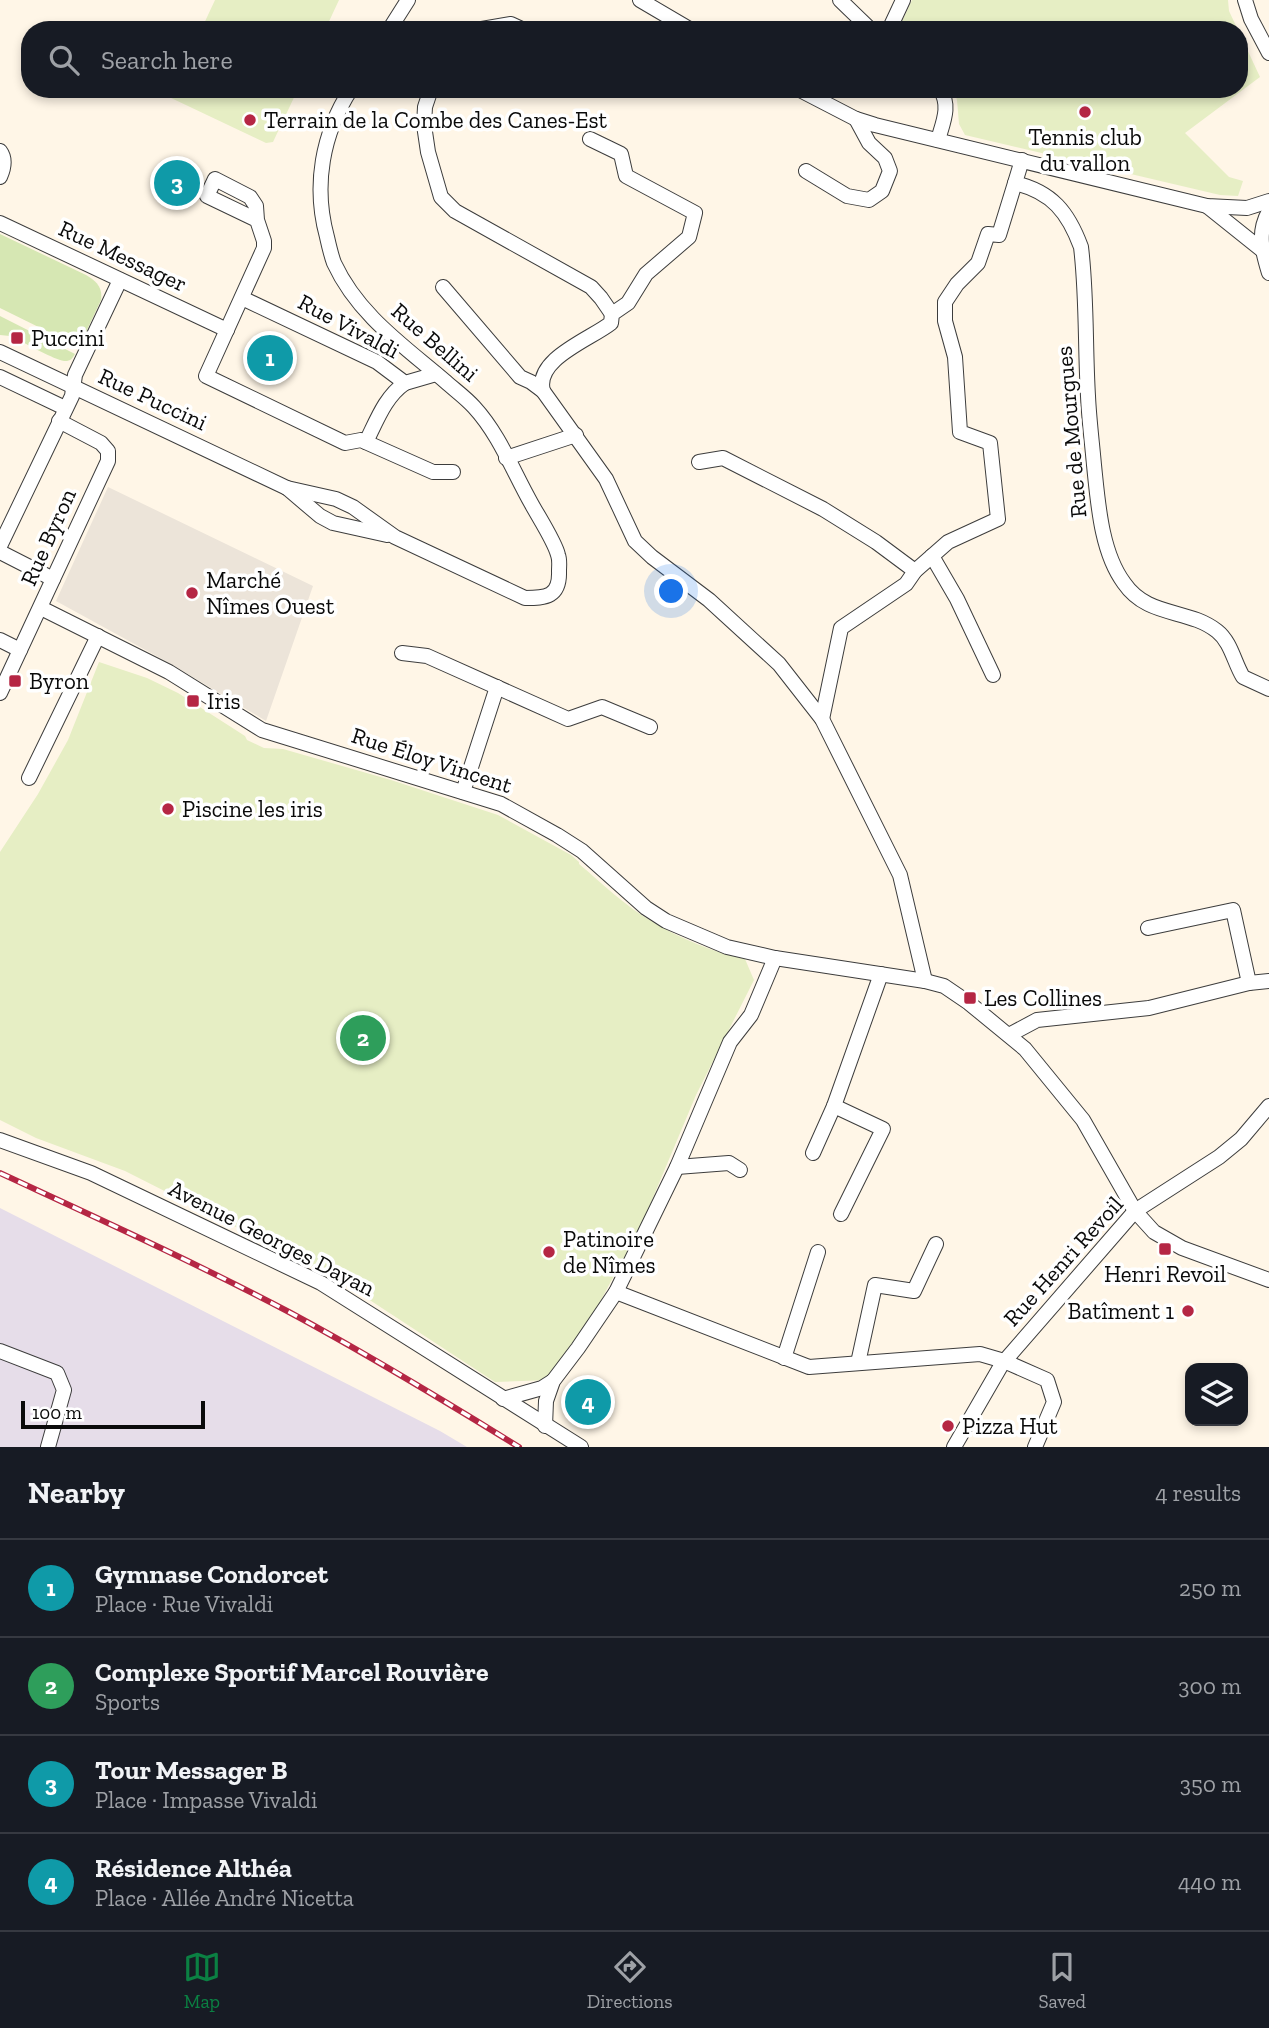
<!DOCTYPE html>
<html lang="en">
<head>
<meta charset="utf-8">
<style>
  body { margin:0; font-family:"Zilla Slab",serif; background:#242831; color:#f1f3f6 }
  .controls { position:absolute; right:21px; bottom:21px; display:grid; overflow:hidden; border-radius:14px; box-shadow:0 4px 10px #0003 }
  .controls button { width:63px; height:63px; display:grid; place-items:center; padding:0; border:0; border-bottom:2px solid #363941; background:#171b24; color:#f1f3f6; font:35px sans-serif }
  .scale { position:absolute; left:21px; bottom:18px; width:184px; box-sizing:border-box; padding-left:7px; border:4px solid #0a0a0a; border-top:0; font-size:19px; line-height:24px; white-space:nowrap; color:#0a0a0a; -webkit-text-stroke:5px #fff; paint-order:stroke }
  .you { position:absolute; left:672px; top:592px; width:24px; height:24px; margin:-18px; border:5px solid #fff; border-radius:50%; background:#1a73e8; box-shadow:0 0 0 10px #1a73e833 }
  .badge { display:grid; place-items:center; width:46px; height:46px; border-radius:50%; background:#0b8043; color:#fff; font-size:23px; font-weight:700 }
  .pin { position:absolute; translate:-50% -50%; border:4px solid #fff; box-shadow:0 2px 7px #0006 }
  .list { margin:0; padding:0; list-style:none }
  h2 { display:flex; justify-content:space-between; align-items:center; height:91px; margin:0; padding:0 28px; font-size:30px }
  h2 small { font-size:23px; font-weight:400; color:#9ea1a6 }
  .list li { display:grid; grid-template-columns:46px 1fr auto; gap:21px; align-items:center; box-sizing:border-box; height:98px; padding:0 28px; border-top:2px solid #363941 }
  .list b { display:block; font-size:26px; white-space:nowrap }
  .list p { margin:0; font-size:23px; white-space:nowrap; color:#9ea1a6 }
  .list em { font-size:23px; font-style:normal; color:#9ea1a6 }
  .icon { flex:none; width:38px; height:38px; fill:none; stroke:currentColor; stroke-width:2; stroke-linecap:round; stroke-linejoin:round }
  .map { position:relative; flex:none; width:1269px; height:1447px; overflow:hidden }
  .search { position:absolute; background:#171b24; box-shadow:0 4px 10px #0003; left:21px; right:21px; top:21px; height:77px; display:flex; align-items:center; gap:18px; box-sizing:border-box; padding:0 24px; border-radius:28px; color:#9ea1a6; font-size:26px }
  .sheet { height:483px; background:#171b24 }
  nav { display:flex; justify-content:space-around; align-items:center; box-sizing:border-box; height:98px; border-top:2px solid #363941; background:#171b24; font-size:19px; color:#9ea1a6 }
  nav a { display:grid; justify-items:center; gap:4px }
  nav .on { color:#0b8043 }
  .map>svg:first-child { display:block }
  .industrial { fill:#e6dde9 }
  .green { fill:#d6e7b3 }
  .pitch { fill:#e6eec4 }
  .plaza { fill:#ece4d9 }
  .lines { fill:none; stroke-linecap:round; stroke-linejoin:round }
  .minor-casing { stroke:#3d3d3d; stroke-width:16 }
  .minor { stroke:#fff; stroke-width:14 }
  .rail-casing { stroke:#b52644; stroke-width:6 }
  .rail { stroke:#fff; stroke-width:3.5; stroke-dasharray:10; stroke-linecap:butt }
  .poi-dot { fill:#b52644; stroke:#fff; stroke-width:2.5 }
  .labels { text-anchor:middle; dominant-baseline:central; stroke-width:7; stroke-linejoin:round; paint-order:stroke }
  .poi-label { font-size:23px; fill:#0a0a0a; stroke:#fff; text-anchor:start }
  .street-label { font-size:23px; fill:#0a0a0a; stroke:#fff }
</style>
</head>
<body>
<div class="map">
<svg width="1269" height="1447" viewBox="0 0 1269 1447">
  <rect width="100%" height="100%" fill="#fff6e7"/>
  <path class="industrial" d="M0,1208L440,1431L467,1447H0Z"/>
  <g class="green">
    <path d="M0,234L86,275C96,281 103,287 101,300L79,347L0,308Z"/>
    <path d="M0,316L75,354C73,357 72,360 67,361C58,362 33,347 24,343L25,339L13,333L10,336L0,335Z"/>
  </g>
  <g class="pitch">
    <path d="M215,0H339L325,30H201Z"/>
    <path d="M912,0H1228L1229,11L1238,30H898Z"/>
    <path d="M1239,32L1260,77L1185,133L1229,177L1243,181L1238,196L1220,195L965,135L959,124L957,100L953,89H1239Z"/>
    <path d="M173,89H298L273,142L266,143L169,97Z"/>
    <path d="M99,662L147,678L178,693L245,736L247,740L264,748L283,749L391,780L498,815L571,855L579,862V864C603,884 626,907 653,922C681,939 713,952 745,959L754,980L696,1095L636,1238L617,1270L575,1349L549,1380L495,1382L362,1295L297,1258L125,1171L36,1138L0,1120V852L38,794L68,740Z"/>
  </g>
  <path class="plaza" d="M108,487L313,586L266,721L171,664L56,601Z"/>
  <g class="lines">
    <g class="minor-casing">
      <g id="minor">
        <path d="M640,0L691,30"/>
        <path d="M840,0L871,30"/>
        <path d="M1245,0L1251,19L1269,53"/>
        <path d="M389,30L408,0"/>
        <path d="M476,30L511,24L524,30"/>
        <path d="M889,30L903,0"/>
        <path d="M431,89L425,107L424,125L428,152L441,197L455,211L591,287L601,298L612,314"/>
        <path d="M798,89L856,119L875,125L1207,206L1247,208L1269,201"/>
        <path d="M590,139L621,154L626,176L695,213L689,237L646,274L628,303L612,314L611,323C591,339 534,359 543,391L606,479L635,541L652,557L709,600L779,664L822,719L900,875L925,981"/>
        <path d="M938,140C943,122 951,106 940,89"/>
        <path d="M0,151C6,159 4,168 0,177"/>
        <path d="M1022,160L1015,183C1052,192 1068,212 1081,247C1087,296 1085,346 1088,396C1089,419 1092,442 1094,465C1098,503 1101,552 1124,583C1148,618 1188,608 1217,631C1231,642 1234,662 1243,677L1269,689"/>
        <path d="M806,171L847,196L869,200L882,191L890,171L885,158L869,143L856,119"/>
        <path d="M1207,206L1262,250L1269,252"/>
        <path d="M1269,211C1257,233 1262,250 1269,273"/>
        <path d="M257,220L207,196L215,179L250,197L256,206L257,220L264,241V248L206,376L345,443L361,440L433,472H453"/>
        <path d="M0,223L227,330"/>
        <path d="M443,287L520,377L531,382L543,391"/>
        <path d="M242,298L377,362L405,383L436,374"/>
        <path d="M0,352L287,488L320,516L333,523L387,535"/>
        <path d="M0,377L65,408"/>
        <path d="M366,442C377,420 385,397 405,383"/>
        <path d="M506,458L576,435"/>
        <path d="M699,462L723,458L823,509L876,542L915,571"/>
        <path d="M287,488L336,499L353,507L395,537L525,598C546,598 560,597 559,571C559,566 560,560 558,555C555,542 538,516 531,503C513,471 499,434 474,407C466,398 455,390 446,382C404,346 358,315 334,263C331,255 329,246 327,237C313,186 322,134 351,89"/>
        <path d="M0,546L72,396L75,375L120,280"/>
        <path d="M0,552L53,579"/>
        <path d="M932,556L957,599L993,675"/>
        <path d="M41,608L169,672L262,730L501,804L557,835L582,851L646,908L666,921L727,947L775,958L925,981L944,986L969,1003L1025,1049L1083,1120L1135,1211L1154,1232L1182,1248L1269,1280"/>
        <path d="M0,640L20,650"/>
        <path d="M402,653L427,656L568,719L602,707L650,727"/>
        <path d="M0,693L108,461V451L101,443L59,421"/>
        <path d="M822,719L841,628L906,584L915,571L948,542L998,519L990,443L960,432L955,357L945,321V302L957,284L978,263L988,234L999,235L1015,183"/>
        <path d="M29,778L98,636"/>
        <path d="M463,792L497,687"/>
        <path d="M1148,928L1233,910L1249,983"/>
        <path d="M1009,1035L1037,1020L1149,1008L1249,983L1269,981"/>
        <path d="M834,1106L883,1129L841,1214"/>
        <path d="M0,1140L91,1173L321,1283L581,1447"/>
        <path d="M813,1153L834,1106L881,974"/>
        <path d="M677,1167L729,1163L740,1170"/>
        <path d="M616,1292L809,1367L980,1354L1004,1361L1047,1380L1054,1402L1035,1447"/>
        <path d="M0,1351L57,1373L64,1390L48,1447"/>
        <path d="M784,1358L818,1252"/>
        <path d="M858,1363L875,1285L914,1291L936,1244"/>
        <path d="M503,1399L542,1388L553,1381"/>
        <path d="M545,1426L546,1401L553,1381L578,1348L616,1292L677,1167L730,1042L751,1015L775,958"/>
        <path d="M954,1447L1002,1364L1135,1211L1219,1157L1241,1139L1269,1106"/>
      </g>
    </g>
    <use href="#minor" class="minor"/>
    <g class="rail-casing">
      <path id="rail" d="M0,1173C97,1218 194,1262 289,1312C367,1354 443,1400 519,1447"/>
    </g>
    <use href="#rail" class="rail"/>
  </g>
  <g class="poi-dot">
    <circle cx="1085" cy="112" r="7"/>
    <circle cx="250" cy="120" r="7"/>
    <rect x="10" y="331" width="14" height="14" rx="3.5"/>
    <circle cx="192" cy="593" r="7"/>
    <rect x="8" y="674" width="14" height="14" rx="3.5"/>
    <rect x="186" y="694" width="14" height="14" rx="3.5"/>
    <circle cx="168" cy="809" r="7"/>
    <rect x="963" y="991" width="14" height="14" rx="3.5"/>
    <rect x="1158" y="1242" width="14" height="14" rx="3.5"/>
    <circle cx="549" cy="1252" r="7"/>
    <circle cx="1188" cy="1311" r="7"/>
    <circle cx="948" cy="1426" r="7"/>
  </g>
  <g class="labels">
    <g class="poi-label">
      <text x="264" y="120">Terrain de la Combe des Canes-Est</text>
      <text x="1085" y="137" text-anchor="middle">Tennis club<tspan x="1085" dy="26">du vallon</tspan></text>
      <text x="31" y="338">Puccini</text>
      <text x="206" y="580">Marché<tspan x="206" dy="26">Nîmes Ouest</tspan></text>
      <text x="29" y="681">Byron</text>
      <text x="207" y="701">Iris</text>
      <text x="182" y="809">Piscine les iris</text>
      <text x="984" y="998">Les Collines</text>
      <text x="563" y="1239">Patinoire<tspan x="563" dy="26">de Nîmes</tspan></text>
      <text x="1165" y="1274" text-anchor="middle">Henri Revoil</text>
      <text x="1174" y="1311" text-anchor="end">Batîment 1</text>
      <text x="962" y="1426">Pizza Hut</text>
    </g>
    <g class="street-label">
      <text transform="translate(123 256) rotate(25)">Rue Messager</text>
      <text transform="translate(349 326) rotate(28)">Rue Vivaldi</text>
      <text transform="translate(435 342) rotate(41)">Rue Bellini</text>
      <text transform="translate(153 399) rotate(25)">Rue Puccini</text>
      <text transform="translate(1071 432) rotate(-95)">Rue de Mourgues</text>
      <text transform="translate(48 537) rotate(-66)">Rue Byron</text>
      <text transform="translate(432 760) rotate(18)">Rue Éloy Vincent</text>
      <text transform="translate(272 1238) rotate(27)">Avenue Georges Dayan</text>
      <text transform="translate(1063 1261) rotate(-48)">Rue Henri Revoil</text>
    </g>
  </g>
</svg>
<div class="controls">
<button><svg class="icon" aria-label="layers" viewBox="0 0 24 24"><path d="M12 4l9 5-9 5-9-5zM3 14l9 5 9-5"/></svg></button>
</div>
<div class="scale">100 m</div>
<div class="you"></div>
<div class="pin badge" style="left:270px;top:358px;background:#0f9aa8">1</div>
<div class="pin badge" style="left:363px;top:1038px;background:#2e9e5b">2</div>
<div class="pin badge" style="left:177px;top:183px;background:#0f9aa8">3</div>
<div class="pin badge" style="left:588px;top:1402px;background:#0f9aa8">4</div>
<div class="search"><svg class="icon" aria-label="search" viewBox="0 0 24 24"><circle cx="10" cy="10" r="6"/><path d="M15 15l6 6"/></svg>Search here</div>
</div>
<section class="sheet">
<h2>Nearby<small>4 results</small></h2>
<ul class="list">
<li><span class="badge" style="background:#0f9aa8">1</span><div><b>Gymnase Condorcet</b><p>Place · Rue Vivaldi</p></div><em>250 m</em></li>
<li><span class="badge" style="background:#2e9e5b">2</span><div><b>Complexe Sportif Marcel Rouvière</b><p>Sports</p></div><em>300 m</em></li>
<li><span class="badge" style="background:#0f9aa8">3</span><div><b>Tour Messager B</b><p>Place · Impasse Vivaldi</p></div><em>350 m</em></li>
<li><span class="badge" style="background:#0f9aa8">4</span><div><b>Résidence Althéa</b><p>Place · Allée André Nicetta</p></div><em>440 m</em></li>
</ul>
</section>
<nav>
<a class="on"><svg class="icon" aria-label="map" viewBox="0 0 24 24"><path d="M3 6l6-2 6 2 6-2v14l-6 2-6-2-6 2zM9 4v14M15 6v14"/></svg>Map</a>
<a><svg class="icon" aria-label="directions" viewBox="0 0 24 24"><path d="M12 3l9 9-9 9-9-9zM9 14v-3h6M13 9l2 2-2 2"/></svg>Directions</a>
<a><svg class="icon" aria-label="saved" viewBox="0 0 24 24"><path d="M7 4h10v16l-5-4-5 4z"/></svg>Saved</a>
</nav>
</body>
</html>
